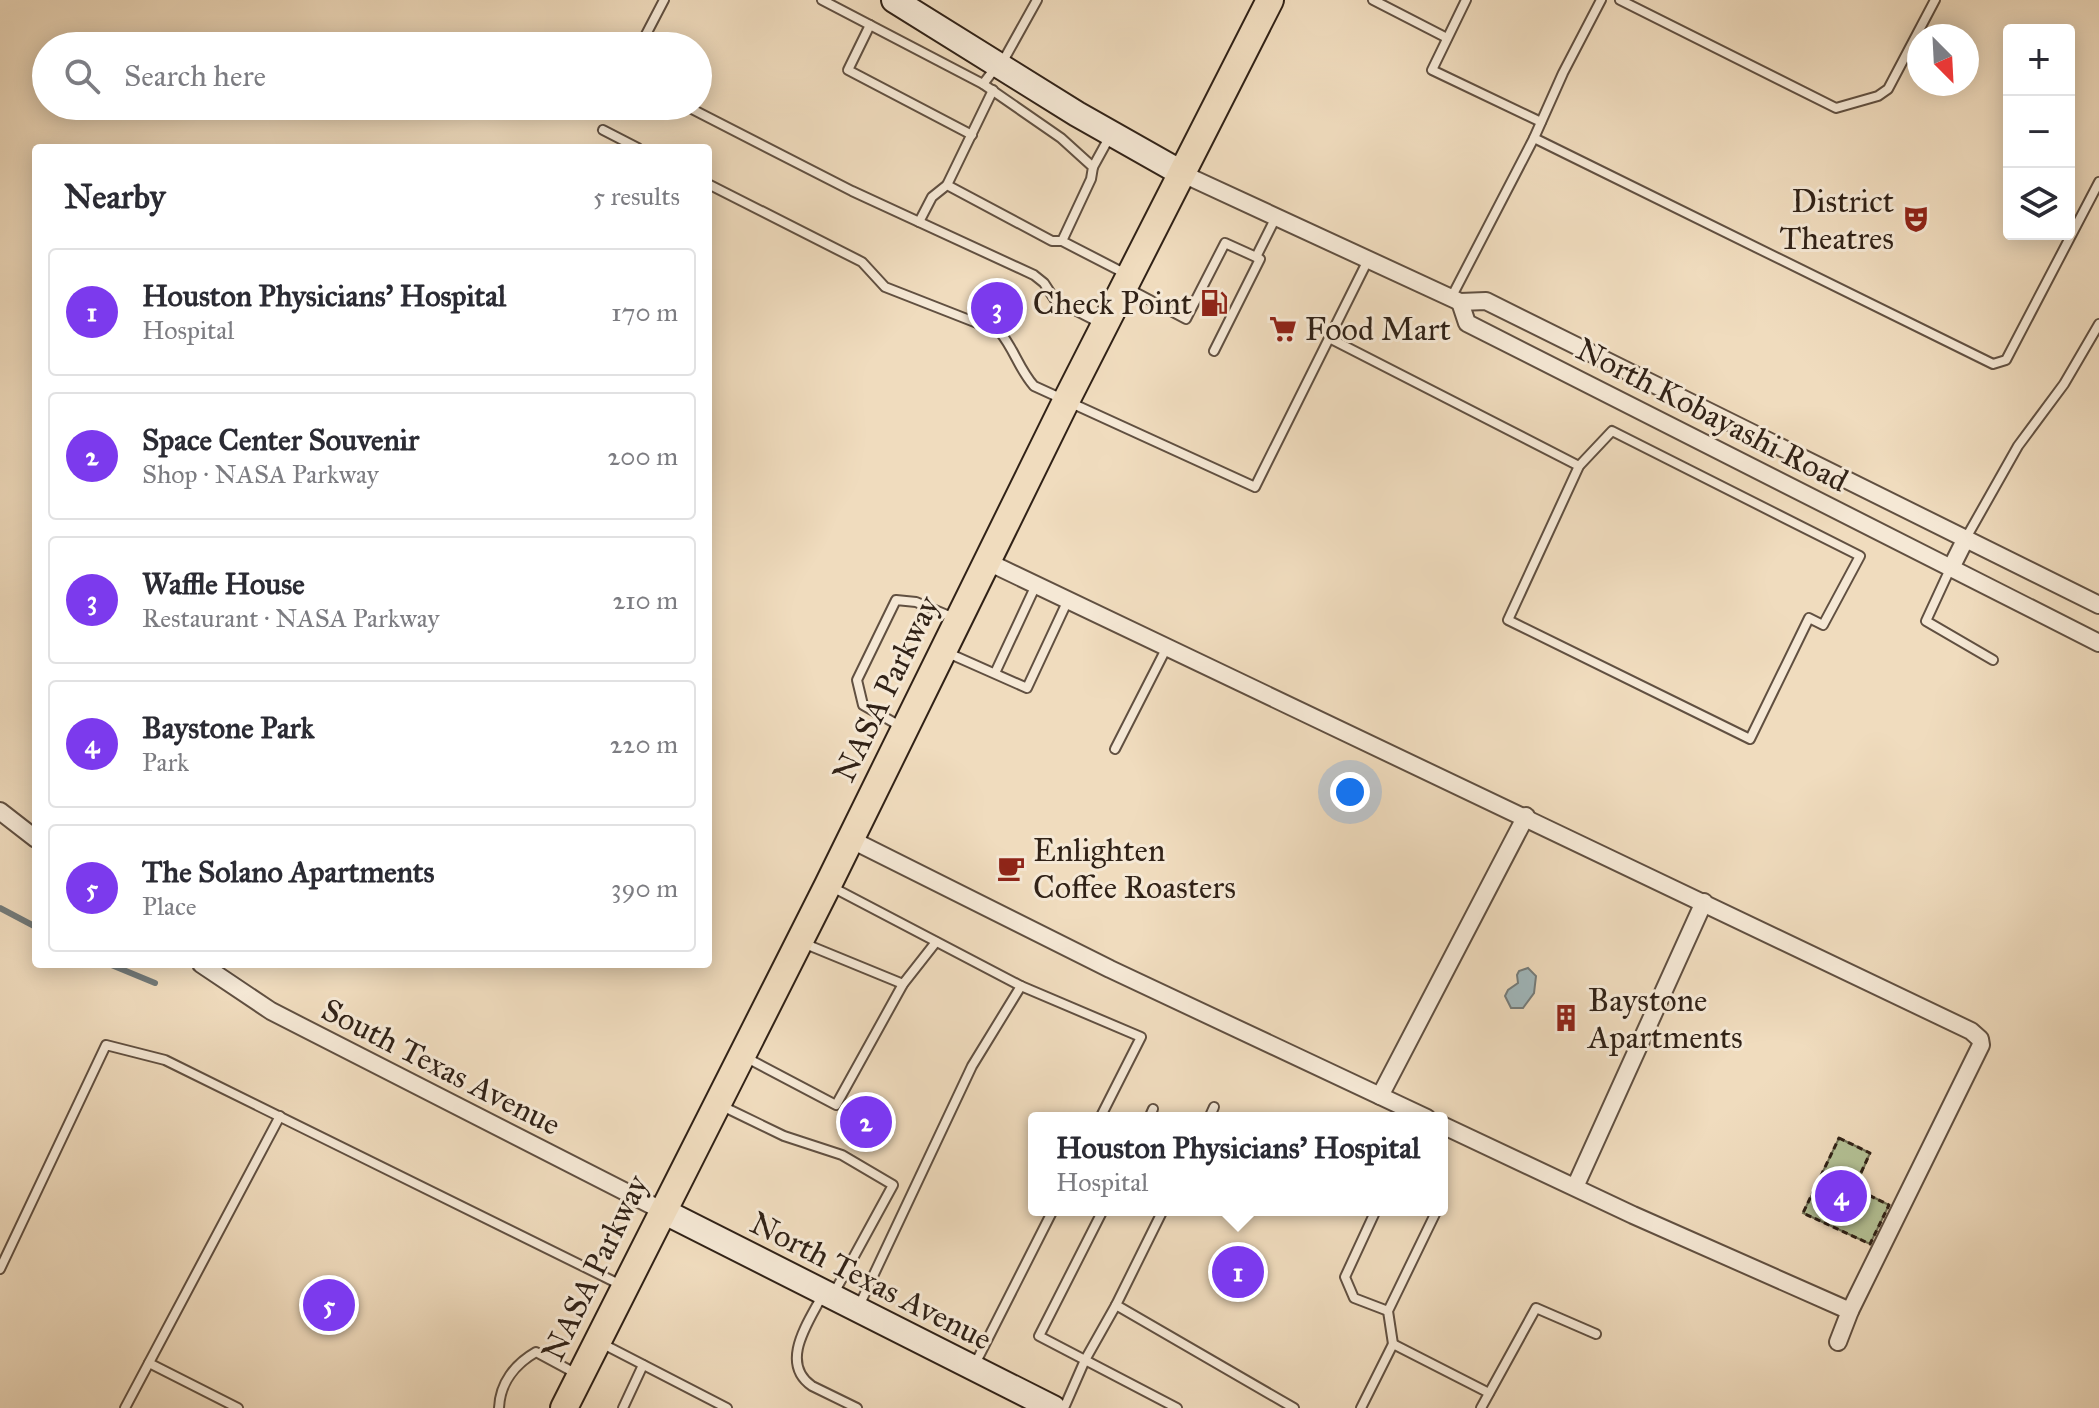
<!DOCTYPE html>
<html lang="en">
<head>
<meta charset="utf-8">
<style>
  body { margin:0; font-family:"IM FELL Great Primer",serif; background:#f2f2f3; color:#2b2b33 }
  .controls { position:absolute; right:24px; top:24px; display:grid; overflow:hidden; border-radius:8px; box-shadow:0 4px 20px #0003 }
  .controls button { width:72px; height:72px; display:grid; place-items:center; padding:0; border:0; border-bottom:2px solid #e1e1e2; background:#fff; color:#2b2b33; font:40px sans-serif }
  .compass { position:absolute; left:1907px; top:24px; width:72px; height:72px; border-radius:50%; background:#fff; box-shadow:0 4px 20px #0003; rotate:156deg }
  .you { position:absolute; left:1350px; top:792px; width:28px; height:28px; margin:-20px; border:6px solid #fff; border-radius:50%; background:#1a73e8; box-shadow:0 0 0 12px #1a73e833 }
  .badge { display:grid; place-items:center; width:52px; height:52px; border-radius:50%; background:#7c3aed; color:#fff; font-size:26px; font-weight:700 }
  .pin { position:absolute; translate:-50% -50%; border:4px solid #fff; box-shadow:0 2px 8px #0006 }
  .popup { position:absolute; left:1028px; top:1112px; width:420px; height:104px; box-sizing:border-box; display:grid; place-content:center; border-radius:8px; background:#fff; filter:drop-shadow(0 2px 6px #0005); font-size:26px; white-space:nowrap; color:#7c7c81 }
  .popup b { font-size:30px; color:#2b2b33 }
  .popup::after { content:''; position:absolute; left:50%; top:100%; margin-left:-16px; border:16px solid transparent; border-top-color:#fff }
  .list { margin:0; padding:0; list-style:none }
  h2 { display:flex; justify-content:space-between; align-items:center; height:104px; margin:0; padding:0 32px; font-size:34px }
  h2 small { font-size:26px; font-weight:400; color:#7c7c81 }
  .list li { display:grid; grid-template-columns:52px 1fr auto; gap:24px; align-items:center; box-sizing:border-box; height:128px; margin:0 16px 16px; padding:0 16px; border:2px solid #e1e1e2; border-radius:8px }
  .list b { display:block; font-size:30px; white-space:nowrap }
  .list p { margin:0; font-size:26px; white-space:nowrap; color:#7c7c81 }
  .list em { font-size:26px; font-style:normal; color:#7c7c81 }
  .icon { flex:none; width:44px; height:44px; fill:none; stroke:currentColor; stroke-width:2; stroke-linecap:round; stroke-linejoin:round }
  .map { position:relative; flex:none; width:2099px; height:1408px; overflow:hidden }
  .search { position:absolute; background:#fff; box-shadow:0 4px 20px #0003; left:32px; top:32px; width:680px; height:88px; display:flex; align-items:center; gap:20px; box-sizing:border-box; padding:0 28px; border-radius:44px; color:#7c7c81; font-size:30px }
  .panel { position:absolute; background:#fff; box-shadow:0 4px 20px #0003; left:32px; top:144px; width:680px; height:824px; border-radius:8px }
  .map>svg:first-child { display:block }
  .green { fill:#b4c296; stroke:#727256; stroke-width:2 }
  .water { fill:#a0b8bd; stroke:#747c7b; stroke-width:2 }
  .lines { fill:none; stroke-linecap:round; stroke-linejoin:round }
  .stream { stroke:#747c7b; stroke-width:6 }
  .lane-casing { stroke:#615041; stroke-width:12 }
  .street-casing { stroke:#615041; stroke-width:20 }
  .secondary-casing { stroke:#312217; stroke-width:28 }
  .primary-casing { stroke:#312217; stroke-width:30 }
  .path { stroke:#312217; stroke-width:3; stroke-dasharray:6 4; stroke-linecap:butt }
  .lane { stroke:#f5e8d5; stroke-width:8 }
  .street { stroke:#f5e8d5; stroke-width:16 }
  .secondary { stroke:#f5e8d5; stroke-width:24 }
  .primary { stroke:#f0dcbe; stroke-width:26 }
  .labels { text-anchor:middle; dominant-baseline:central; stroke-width:6; stroke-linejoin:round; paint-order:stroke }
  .poi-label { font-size:32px; fill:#312217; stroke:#f5e8d5; text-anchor:start }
  .street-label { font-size:32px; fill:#312217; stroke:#f5e8d5 }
</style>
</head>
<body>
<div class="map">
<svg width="2099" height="1408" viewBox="0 0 2099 1408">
  <rect width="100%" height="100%" fill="#f0dcbe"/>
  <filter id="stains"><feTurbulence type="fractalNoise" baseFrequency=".0025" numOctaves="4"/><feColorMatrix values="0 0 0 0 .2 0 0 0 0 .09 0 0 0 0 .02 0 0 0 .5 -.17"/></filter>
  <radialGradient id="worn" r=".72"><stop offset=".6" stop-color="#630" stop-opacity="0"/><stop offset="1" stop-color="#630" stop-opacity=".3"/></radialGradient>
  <path class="green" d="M1839,1138L1870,1153L1855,1188L1889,1205L1870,1244L1803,1213Z"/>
  <path class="water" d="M1528,968L1536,976L1534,993L1523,1008H1511L1505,996L1508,990L1518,983L1517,975L1519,971Z"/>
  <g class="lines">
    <g class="stream">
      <path d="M0,908L36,927"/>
      <path d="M109,964L155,983"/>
    </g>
    <g class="lane-casing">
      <g id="lane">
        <path d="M822,0L983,84L996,67"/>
        <path d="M1373,0L1447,38"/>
        <path d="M1466,0L1432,70L1541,122"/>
        <path d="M1620,0L1836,108L1878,96L1888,89L1935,0"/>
        <path d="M870,25L848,70L972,135"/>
        <path d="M640,46L664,0"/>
        <path d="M1002,63L1037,0"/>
        <path d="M983,84L1061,138L1093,167L1091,179L1062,241L1126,274"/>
        <path d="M686,106L852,191L1034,275L1044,283L1055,300L1100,323"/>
        <path d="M603,130L638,148"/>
        <path d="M1534,138L1993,364L2006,360L2099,182"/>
        <path d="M1093,167L1110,136"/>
        <path d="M708,184L862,262L885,287L1000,332C1014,349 1019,369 1034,386L1255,487L1368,260"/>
        <path d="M947,185L993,90"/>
        <path d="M919,222L932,197L947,185L1052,241H1062"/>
        <path d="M1129,289L1186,319L1225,243L1256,257L1276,217"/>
        <path d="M1451,298L1534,138L1563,73L1601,0"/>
        <path d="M1331,339L1579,466"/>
        <path d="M1214,351L1260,259L1256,257"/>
        <path d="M1612,431L1860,556L1823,625L1809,618L1750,739L1508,620L1579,466Z"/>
        <path d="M1966,538L2018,446L2064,384L2099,324"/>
        <path d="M1950,569L1926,621L1993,660"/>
        <path d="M948,653L1027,688L1068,600"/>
        <path d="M995,673L1036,585"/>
        <path d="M900,726L863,705L857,680L896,600L916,602L954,618"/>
        <path d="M1115,749L1167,647"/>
        <path d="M832,887L1021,986L1141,1037L1100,1118"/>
        <path d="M803,943L903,984"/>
        <path d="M745,1057L836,1105L903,984L936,942"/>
        <path d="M720,1105L784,1136L842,1155L893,1185L834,1293"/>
        <path d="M1149,1118L1153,1109"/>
        <path d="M1209,1118L1214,1107"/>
        <path d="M1376,1210L1345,1277L1354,1298L1388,1311"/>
        <path d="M0,1269L106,1045L165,1060L623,1286"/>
        <path d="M822,1296C808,1323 779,1363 812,1386L857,1408"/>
        <path d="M1116,1305L1163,1210"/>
        <path d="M859,1306L972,1066L1021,986"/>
        <path d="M601,1343L727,1408"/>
        <path d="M1393,1344L1388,1311L1437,1210"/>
        <path d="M149,1363L238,1408"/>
        <path d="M974,1366L1053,1210"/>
        <path d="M125,1408L280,1116"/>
        <path d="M499,1408C500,1383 515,1364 536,1352L575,1373"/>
        <path d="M623,1408L643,1365"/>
        <path d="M1064,1408L1085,1360L1039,1336L1103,1210"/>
        <path d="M1177,1408L1085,1360L1116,1305L1294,1408"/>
        <path d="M1361,1408L1393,1344L1489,1393"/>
        <path d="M1481,1408L1536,1308L1596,1334"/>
      </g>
    </g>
    <g class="street-casing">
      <g id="street">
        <path d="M1183,174L1460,302L1486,301L2099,605"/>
        <path d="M1460,302L1467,323L2099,643"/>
        <path d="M986,561L1971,1031L1980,1039L1981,1045L1850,1311L1838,1342"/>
        <path d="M1951,568L1966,538"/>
        <path d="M0,811L36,839"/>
        <path d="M850,839L1110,969L1427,1118"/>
        <path d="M201,964L271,1011L661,1210"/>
        <path d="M1380,1096L1526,816"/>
        <path d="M1442,1125L1633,1215L1850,1311"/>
        <path d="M1575,1187L1704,902"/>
      </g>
    </g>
    <g class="secondary-casing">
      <g id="secondary">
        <path d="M894,0L1077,114L1183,174"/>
        <path d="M661,1210L1053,1408"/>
      </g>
    </g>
    <g class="primary-casing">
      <path id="primary" d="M564,1408L828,885L1067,399L1270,0"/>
    </g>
    <path class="path" d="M1839,1138L1870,1153L1854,1188L1889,1205L1870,1244L1803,1213Z"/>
    <use href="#lane" class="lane"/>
    <use href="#street" class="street"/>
    <use href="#secondary" class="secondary"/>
    <use href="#primary" class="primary"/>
  </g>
  <defs>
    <g id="theatre-bare" transform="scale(2.16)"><path d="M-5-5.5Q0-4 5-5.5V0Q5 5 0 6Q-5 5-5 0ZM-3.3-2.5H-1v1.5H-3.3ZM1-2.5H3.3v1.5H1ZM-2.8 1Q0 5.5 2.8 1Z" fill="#8f2418" stroke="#f5e8d5" stroke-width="2.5" paint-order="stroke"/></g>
    <g id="fuel-bare" transform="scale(2.16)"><path d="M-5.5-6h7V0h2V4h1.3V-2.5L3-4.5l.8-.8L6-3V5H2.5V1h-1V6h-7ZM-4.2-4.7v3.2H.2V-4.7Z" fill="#8f2418" stroke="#f5e8d5" stroke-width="2.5" paint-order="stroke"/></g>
    <g id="supermarket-bare" transform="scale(2.16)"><path d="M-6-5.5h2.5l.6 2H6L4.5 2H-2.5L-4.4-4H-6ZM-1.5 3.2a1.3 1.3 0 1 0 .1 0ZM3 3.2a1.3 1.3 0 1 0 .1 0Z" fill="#8f2418" stroke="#f5e8d5" stroke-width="2.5" paint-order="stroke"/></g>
    <g id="cafe-bare" transform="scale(2.16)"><path d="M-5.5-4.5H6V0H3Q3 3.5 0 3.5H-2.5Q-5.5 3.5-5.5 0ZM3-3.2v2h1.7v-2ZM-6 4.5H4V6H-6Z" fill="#8f2418" stroke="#f5e8d5" stroke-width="2.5" paint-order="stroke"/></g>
    <g id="building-bare" transform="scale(2.16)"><path d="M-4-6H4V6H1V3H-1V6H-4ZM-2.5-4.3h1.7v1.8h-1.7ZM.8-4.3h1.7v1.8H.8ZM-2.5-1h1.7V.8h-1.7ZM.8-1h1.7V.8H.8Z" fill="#8f2418" stroke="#f5e8d5" stroke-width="2.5" paint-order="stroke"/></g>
  </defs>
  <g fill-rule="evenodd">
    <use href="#theatre-bare" x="1916" y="219"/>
    <use href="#fuel-bare" x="1214" y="303"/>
    <use href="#supermarket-bare" x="1283" y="329"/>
    <use href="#cafe-bare" x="1011" y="868"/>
    <use href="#building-bare" x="1566" y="1018"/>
  </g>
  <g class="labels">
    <g class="poi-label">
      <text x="1894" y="201" text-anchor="end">District<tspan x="1894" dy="37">Theatres</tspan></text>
      <text x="1192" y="303" text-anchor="end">Check Point</text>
      <text x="1305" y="329">Food Mart</text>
      <text x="1033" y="850">Enlighten<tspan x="1033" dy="37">Coffee Roasters</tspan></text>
      <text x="1588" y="1000">Baystone<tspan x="1588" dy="37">Apartments</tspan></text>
    </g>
    <g class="street-label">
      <text transform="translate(1712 415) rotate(27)">North Kobayashi Road</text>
      <text transform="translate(886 689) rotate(-64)">NASA Parkway</text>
      <text transform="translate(441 1067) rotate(27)">South Texas Avenue</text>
      <text transform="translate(595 1268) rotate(-64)">NASA Parkway</text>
      <text transform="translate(871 1281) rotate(27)">North Texas Avenue</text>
    </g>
  </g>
  <rect width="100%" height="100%" filter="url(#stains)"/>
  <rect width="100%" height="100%" fill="url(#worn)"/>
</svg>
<div class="controls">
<button>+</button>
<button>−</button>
<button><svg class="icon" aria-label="layers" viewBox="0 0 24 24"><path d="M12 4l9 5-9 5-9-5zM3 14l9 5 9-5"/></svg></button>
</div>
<svg class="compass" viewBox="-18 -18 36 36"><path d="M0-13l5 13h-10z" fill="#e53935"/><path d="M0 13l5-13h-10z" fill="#7c7c81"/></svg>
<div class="you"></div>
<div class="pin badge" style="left:1238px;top:1272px">1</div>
<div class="popup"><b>Houston Physicians' Hospital</b>Hospital</div>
<div class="pin badge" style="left:866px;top:1122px">2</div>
<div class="pin badge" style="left:997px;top:308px">3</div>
<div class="pin badge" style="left:1841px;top:1196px">4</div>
<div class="pin badge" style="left:329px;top:1305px">5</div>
<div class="search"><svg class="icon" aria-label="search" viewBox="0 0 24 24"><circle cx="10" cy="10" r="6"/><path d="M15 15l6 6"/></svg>Search here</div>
<section class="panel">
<h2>Nearby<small>5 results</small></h2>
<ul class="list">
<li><span class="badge">1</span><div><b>Houston Physicians' Hospital</b><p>Hospital</p></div><em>170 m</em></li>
<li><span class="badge">2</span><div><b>Space Center Souvenir</b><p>Shop · NASA Parkway</p></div><em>200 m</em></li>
<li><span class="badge">3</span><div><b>Waffle House</b><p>Restaurant · NASA Parkway</p></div><em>210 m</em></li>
<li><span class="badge">4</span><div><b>Baystone Park</b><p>Park</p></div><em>220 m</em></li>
<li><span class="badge">5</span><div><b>The Solano Apartments</b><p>Place</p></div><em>390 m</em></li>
</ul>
</section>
</div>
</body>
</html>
